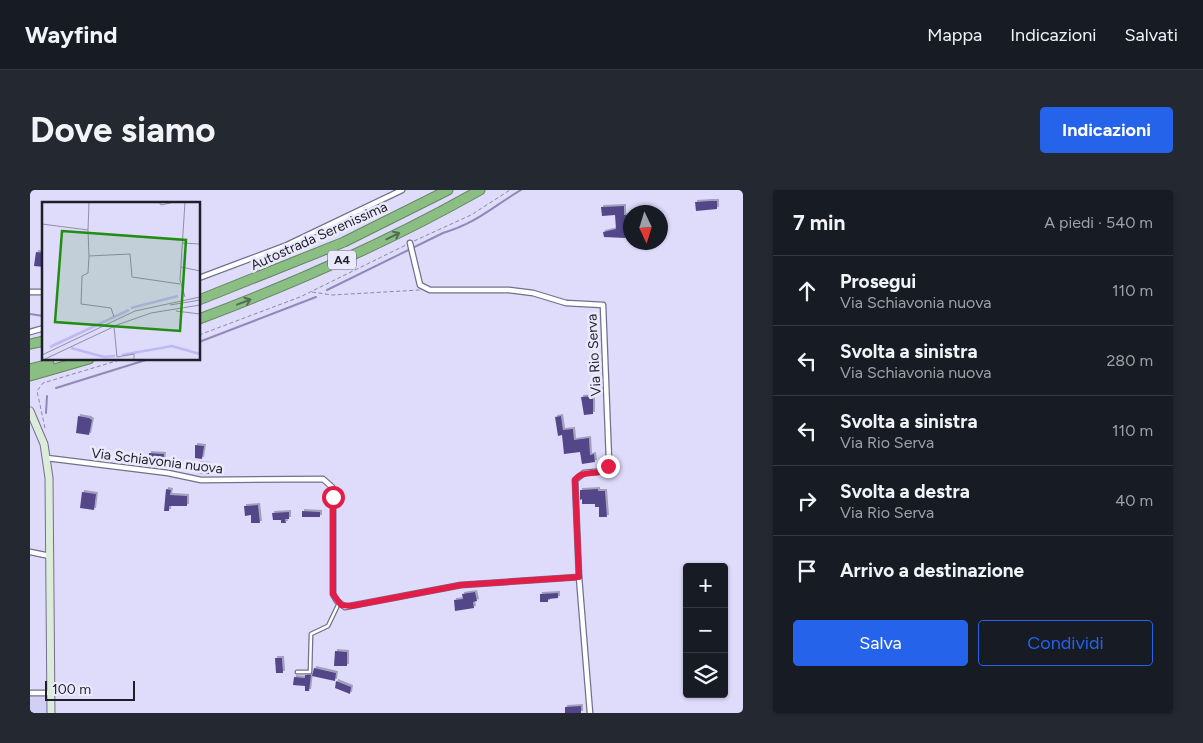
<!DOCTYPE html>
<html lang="it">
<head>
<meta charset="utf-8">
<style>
  body { margin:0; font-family:Figtree,sans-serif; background:#242831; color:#f1f3f6 }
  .controls { position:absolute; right:15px; bottom:15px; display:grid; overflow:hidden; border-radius:5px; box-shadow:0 1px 4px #0004 }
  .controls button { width:45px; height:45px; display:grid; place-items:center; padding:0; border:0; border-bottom:1px solid #363941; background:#171b24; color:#f1f3f6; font:25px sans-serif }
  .compass { position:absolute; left:593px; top:15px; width:45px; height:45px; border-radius:50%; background:#171b24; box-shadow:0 1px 4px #0004; rotate:176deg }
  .scale { position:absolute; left:15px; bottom:12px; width:90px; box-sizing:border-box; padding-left:5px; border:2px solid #1f1e29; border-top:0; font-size:14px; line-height:18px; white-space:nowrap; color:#1f1e29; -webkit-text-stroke:4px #ebeafd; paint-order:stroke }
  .stop { position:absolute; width:15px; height:15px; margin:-11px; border:4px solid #e11d48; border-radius:50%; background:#fff }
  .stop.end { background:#e11d48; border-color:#fff; box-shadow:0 1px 5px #0008 }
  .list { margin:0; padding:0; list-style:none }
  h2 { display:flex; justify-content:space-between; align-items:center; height:65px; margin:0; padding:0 20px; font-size:21px }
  h2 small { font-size:16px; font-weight:400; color:#9ea1a6 }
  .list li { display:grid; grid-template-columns:32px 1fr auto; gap:15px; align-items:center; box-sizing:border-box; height:70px; padding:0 20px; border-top:1px solid #363941 }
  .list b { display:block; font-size:19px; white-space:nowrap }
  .list p { margin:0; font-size:16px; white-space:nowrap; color:#9ea1a6 }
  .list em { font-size:16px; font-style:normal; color:#9ea1a6 }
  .actions { display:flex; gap:10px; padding:15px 20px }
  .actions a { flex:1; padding:11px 0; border:1px solid #2563eb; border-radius:5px; text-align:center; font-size:18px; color:#2563eb }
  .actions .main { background:#2563eb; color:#fff }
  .icon { flex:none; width:28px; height:28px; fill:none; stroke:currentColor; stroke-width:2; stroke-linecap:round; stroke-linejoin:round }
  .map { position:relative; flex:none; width:713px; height:523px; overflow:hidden; border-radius:5px }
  header { display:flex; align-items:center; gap:30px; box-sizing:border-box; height:70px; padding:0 25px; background:#171b24; border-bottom:1px solid #363941 }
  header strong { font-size:24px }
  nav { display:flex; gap:28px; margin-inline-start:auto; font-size:18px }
  .intro { display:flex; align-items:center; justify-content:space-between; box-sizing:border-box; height:120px; padding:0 30px }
  h1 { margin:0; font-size:35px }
  .button { padding:12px 22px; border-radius:5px; background:#2563eb; color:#fff; font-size:18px; font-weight:700 }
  main { display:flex; gap:30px; padding:0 30px }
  aside { flex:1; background:#171b24; border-radius:5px; box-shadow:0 1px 4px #0004 }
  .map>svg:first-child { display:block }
  .built { fill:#d2cff6 }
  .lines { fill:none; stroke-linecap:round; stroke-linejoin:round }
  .stream { stroke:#8e8ab7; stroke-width:2 }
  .building { fill:#52478a; filter:url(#shadow) }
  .lane-casing { stroke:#72708c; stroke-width:5 }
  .street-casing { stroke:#72708c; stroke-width:7 }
  .secondary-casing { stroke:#72708c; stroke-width:9 }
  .highway-casing { stroke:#658664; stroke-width:11 }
  .path { stroke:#8c8aa1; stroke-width:1; stroke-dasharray:4 2.5; stroke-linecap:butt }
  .lane { stroke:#fff; stroke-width:2.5 }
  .street { stroke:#fff; stroke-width:4.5 }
  .secondary { stroke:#dcecda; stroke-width:7 }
  .highway { stroke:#8abe83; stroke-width:9 }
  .oneway { stroke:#546e56 }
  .route { stroke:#e11d48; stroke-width:6 }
  .labels { text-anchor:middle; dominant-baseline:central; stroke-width:5; stroke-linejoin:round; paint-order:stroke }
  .shield { fill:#ebeafd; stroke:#5c5b69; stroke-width:1 }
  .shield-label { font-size:12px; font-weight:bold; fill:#1f1e29 }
  .street-label { font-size:14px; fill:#1f1e29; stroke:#ebeafd }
  .inset-river { fill:none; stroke:#beb8f4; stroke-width:2.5 }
  .inset-road { fill:none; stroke:#928fa7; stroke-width:1 }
  .view { fill:#218e12; fill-opacity:0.15; stroke:#218e12; stroke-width:2.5 }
  .inset-edge { fill:none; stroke:#1f1e29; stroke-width:2.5 }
</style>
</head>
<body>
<header>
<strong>Wayfind</strong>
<nav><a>Mappa</a><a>Indicazioni</a><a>Salvati</a></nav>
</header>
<div class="intro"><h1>Dove siamo</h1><a class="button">Indicazioni</a></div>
<main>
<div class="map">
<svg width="713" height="523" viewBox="0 0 713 523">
  <defs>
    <filter id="shadow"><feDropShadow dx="2" dy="-2" stdDeviation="0" flood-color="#0004"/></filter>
  </defs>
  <rect width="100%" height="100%" fill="#dedbfb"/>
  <path class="built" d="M0,503H21L22,523H0Z"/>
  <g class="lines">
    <g class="stream">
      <path d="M297,100L413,43C447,33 462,17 491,0"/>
      <path d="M0,124L13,126"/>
      <path d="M169,152L286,107"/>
      <path d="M26,198L119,169"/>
      <path d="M16,223L17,206"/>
    </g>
  </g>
  <g class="building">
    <path d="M680,11H687V19L666,21L665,12Z"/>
    <path d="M594,16V25H599V38L595,39V48L574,47L573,42L586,39L585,25L572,26L571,17Z"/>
    <path d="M6,62L14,63V77L4,76Z"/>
    <path d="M563,206V224L554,225L551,207Z"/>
    <path d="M48,226L59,228L62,230L59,245L46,243Z"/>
    <path d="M531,226L533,240L543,239L544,250L559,248L560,265L564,264L565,272L552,274L550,262L534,264L532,245L528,246L525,227Z"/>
    <path d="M165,255L174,256L172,269L165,268Z"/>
    <path d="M119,263L134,264L133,273L119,272Z"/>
    <path d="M168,273L179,274V284L167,283Z"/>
    <path d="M136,299L141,300L140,305L157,306V316H139V321H134Z"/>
    <path d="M568,299V301H575L577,327H569V317H565V314H552V309L550,310V300Z"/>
    <path d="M52,302L66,304L64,320L50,318Z"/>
    <path d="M228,315L230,333H221V325L215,326L214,316Z"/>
    <path d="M272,321L290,322V327H272Z"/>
    <path d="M259,322V329H255L256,333H251V330H243L242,323Z"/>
    <path d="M445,402L447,411L443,412L444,418L425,421L424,410L433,409L432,404Z"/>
    <path d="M528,403V408L518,409V412H510V404Z"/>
    <path d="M305,461L317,462V476H304Z"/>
    <path d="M245,468H252L253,483H246Z"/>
    <path d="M284,478L306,483L305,491L282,486Z"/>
    <path d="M275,485H281L279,501H275V496L263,495L264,487L275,488Z"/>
    <path d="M306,491L321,497L320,504L305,498Z"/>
    <path d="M551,516V523H535V517Z"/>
  </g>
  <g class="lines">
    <g class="lane-casing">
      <path id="lane" d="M267,482H280L281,444L298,436L309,413"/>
    </g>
    <g class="street-casing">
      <g id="street">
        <path d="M380,53L390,95L400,100H479L503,103L536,113L573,115L579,270L575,281L554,283L545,290L549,387"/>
        <path d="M169,88L257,55L372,0"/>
        <path d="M0,102H14"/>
        <path d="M0,142L14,138"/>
        <path d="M17,268L138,283L171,290L293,289L302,297L303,307V404L307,411L315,417L431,395L549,387L560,523"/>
        <path d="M0,362L20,366"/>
        <path d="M0,503H21"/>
      </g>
    </g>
    <g class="secondary-casing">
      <path id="secondary" d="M0,221L14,254L19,288L21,523"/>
    </g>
    <g class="highway-casing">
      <g id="highway">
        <path d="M169,110L314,52L418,0"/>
        <path d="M169,129C265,93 360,51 450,0"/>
        <path d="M0,154L14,151"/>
        <path d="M0,179L19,174"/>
        <path d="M0,186L59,169"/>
      </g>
    </g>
    <g class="path">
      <path d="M384,51L441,25L480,0"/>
      <path d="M282,102L302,105L390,100"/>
      <path d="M169,145L270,107L376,55"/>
      <path d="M15,238L7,201L13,193L93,169"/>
    </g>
    <use href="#lane" class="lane"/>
    <use href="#street" class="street"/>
    <use href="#secondary" class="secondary"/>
    <use href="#highway" class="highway"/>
  </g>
  <defs><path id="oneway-shaft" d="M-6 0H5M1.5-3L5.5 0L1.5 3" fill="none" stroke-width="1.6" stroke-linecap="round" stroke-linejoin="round" transform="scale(1.25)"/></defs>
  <g class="oneway">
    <use href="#oneway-shaft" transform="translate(363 46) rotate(-26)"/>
    <use href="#oneway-shaft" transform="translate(214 112) rotate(-21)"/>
  </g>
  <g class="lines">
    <path class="route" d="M303,307V404L311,415L321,416L431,395L549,387L545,290C554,278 569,288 578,276"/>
  </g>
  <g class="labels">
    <rect class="shield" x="298" y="60.5" width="28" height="19" rx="4"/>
    <g class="shield-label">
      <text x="312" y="70">A4</text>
    </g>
    <g class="street-label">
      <text transform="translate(289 46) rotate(-24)">Autostrada Serenissima</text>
      <text transform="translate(564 165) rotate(-93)">Via Rio Serva</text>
      <text transform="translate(127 271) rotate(7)">Via Schiavonia nuova</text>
    </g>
  </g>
  <g transform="translate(12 12)">
    <rect width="158" height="158" fill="#dedbfb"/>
    <path class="inset-river" d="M89,106L136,94M8,145L87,108M29,146L62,155L73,154M80,153L130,144L158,152"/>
    <path class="inset-road" d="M117,0L119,3L132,0M143,0L138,78L143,95M0,22L46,28L47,54L88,52L90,75L138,82M46,28L47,0M140,41L158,42M47,54L46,71L40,74L39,102L69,106L72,115M139,65L158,69M128,103L158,98M134,109L158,112M0,153L93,109L158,95M3,157L71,125M92,157V152L75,155L72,124L109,111L158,103"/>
    <path class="view" d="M20,29L144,38L138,129L13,120Z"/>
    <rect width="158" height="158" class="inset-edge"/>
  </g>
</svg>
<div class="controls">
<button>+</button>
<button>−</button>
<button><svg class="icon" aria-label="layers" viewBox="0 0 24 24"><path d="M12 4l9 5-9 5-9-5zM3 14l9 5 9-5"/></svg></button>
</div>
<svg class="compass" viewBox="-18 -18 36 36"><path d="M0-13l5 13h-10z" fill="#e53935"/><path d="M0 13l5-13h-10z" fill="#9ea1a6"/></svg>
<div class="scale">100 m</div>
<div class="stop" style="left:303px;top:307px"></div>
<div class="stop end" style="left:578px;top:276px"></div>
</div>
<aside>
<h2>7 min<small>A piedi · 540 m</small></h2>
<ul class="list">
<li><svg class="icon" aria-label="ahead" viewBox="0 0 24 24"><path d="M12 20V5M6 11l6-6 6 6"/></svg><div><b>Prosegui</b><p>Via Schiavonia nuova</p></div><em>110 m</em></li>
<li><svg class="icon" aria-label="left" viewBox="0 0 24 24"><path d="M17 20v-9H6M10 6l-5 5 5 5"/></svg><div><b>Svolta a sinistra</b><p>Via Schiavonia nuova</p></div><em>280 m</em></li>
<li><svg class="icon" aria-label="left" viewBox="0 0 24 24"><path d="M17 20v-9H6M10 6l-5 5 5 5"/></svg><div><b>Svolta a sinistra</b><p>Via Rio Serva</p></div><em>110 m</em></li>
<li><svg class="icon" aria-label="right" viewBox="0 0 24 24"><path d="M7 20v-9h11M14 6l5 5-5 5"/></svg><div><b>Svolta a destra</b><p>Via Rio Serva</p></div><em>40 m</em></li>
<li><svg class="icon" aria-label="arrive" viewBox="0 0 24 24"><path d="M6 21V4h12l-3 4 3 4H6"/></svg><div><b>Arrivo a destinazione</b></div></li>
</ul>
<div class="actions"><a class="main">Salva</a><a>Condividi</a></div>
</aside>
</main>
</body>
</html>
